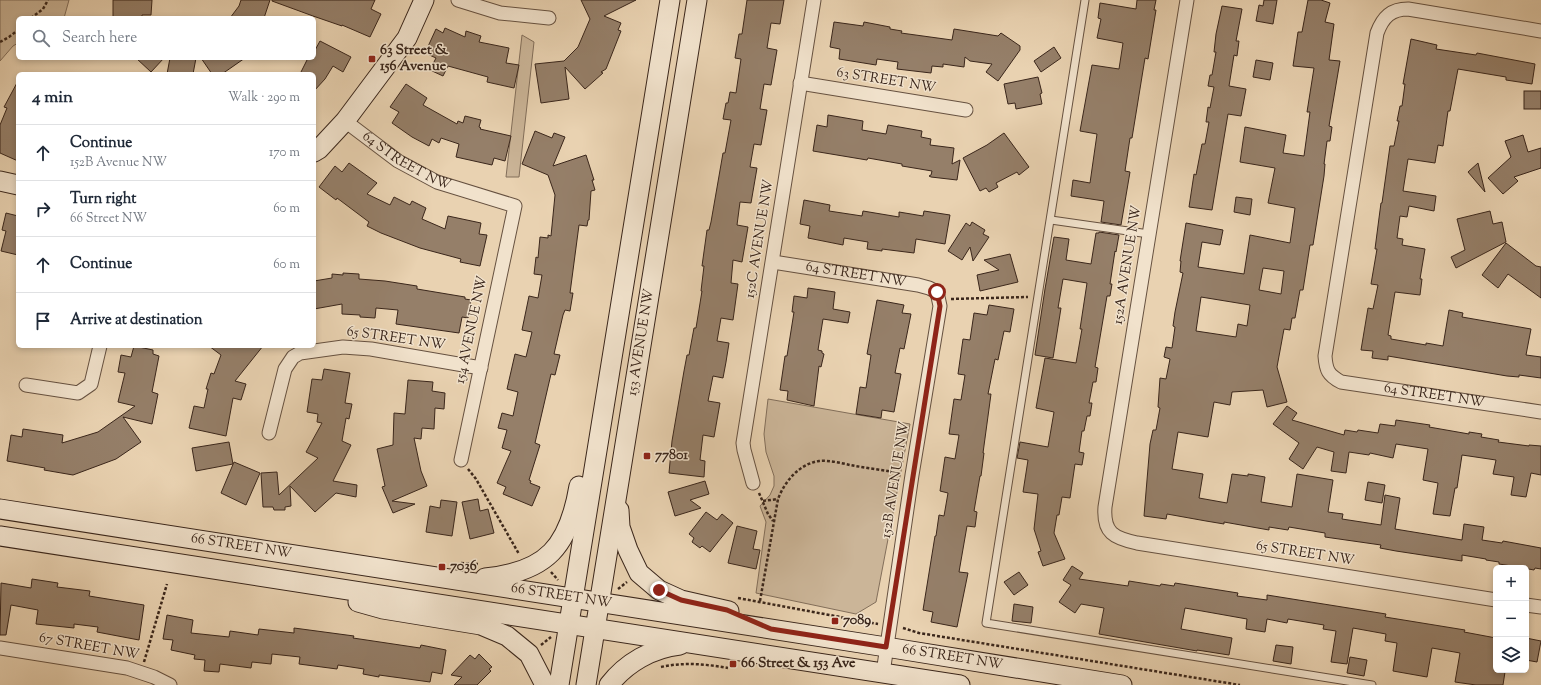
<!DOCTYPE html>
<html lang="en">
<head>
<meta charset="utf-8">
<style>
  body { margin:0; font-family:"Sorts Mill Goudy",serif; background:#f6f6f7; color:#1f2937 }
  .controls { position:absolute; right:12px; bottom:12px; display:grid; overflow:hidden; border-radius:6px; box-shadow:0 2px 6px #0003 }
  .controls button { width:36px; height:36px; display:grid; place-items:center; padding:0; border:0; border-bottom:1px solid #e0e1e3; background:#fff; color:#1f2937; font:20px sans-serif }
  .stop { position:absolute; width:12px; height:12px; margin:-9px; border:3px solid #8f2418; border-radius:50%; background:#fff }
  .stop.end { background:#8f2418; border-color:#fff; box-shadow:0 1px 4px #0008 }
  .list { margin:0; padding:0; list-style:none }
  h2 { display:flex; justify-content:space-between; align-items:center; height:52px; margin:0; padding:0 16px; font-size:17px }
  h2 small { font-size:13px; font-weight:400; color:#747a83 }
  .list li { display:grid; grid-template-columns:26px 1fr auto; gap:12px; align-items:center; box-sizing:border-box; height:56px; padding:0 16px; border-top:1px solid #e0e1e3 }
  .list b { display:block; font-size:15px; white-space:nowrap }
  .list p { margin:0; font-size:13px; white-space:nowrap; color:#747a83 }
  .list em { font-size:13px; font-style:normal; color:#747a83 }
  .icon { flex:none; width:22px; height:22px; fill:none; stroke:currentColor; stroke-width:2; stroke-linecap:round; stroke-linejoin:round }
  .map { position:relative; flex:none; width:1541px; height:685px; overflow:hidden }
  .search { position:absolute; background:#fff; box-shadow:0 2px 6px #0003; left:16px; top:16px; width:300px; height:44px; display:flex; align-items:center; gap:10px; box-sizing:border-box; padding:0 14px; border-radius:6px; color:#747a83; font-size:15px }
  .panel { position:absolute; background:#fff; box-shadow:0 2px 6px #0003; left:16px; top:72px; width:300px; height:276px; border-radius:6px }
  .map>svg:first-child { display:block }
  .green { fill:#cbb598; stroke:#826e5a }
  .building { fill:#957f69; stroke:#3a261b; fill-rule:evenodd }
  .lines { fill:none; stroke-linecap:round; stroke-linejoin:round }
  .lane-casing { stroke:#665140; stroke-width:9 }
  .street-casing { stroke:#665140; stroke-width:15 }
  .secondary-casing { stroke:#3a261b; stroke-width:21 }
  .path { stroke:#3a261b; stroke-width:2.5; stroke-dasharray:3 2; stroke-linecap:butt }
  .lane { stroke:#f1e2cc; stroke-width:7 }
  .street { stroke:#f1e2cc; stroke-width:13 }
  .secondary { stroke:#f1e2cc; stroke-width:19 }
  .route { stroke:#8f2418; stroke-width:5 }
  .poi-dot { fill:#8f2418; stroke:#f1e2cc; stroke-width:1.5 }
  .labels { text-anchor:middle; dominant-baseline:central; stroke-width:3; stroke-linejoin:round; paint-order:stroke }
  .poi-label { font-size:14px; font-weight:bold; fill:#3a261b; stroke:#f1e2cc; text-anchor:start }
  .street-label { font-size:14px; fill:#3a261b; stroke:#f1e2cc }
</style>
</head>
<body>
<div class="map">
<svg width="1541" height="685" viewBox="0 0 1541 685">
  <rect width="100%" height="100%" fill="#e9d2b1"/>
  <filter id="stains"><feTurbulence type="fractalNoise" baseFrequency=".005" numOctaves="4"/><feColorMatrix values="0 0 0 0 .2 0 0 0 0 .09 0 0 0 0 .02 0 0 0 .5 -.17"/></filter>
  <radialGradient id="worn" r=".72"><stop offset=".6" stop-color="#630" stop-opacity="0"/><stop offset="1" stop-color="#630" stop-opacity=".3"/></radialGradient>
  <g class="green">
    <path d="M0,0H69L64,18H18V43L13,46L0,61Z"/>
    <path d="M522,35L534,42L519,177H506Z"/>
    <path d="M768,399L910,424L876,602L856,614L756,593L766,522L760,506L770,495L774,486V476L766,452L764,434Z"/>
  </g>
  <g class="building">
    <path d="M113,0H152L151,15H142V18H113Z"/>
    <path d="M241,0H270L264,18H230L239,6Z"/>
    <path d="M272,0H375L371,9L381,14L370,37L342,25V26L313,16L272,1Z"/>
    <path d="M581,0H636L604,16L621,23L618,30L621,31L606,69L601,72L603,73L585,89L565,67L569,99L541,103L535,64L564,61L578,47L590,19Z"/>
    <path d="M747,0H784L780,24L771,23L767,48L777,50L771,85L764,84L760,109L767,110L761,145L754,144L750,167L757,168L751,203L740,202L737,225L748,227L742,262L733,260L731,283L738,284L733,320L721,318L717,341L729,343L726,362L723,378L713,376L708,401L720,403L714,437L703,435L700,460L705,461L704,477L669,473L672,441L684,371L687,355H689L694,328H696L702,291H701L704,266H702L707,230H709L711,222L723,153H725L731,120L723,119L726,103H728L730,92L736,93L741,59L735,58L739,34H742Z"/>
    <path d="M1137,0H1156L1154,10H1156L1148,59L1145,58L1132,138H1130L1125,171L1130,172L1121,225L1101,222L1104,201L1071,196L1073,180L1090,183L1097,134L1080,131L1092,65L1119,69L1123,43L1097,38L1101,19L1098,18L1100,3L1136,9Z"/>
    <path d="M1264,0H1277L1273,24L1256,21L1259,5L1263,6Z"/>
    <path d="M1308,0H1321L1330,3L1325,22L1334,24L1329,60L1340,61L1329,126L1332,127L1330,141H1327L1324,164H1325L1324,176L1313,245H1310L1303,290H1300L1295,318H1292L1290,330L1284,329L1277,367L1287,402L1267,407L1263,390L1232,392L1230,405L1214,402L1208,437L1178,432L1172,469L1203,474L1199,498L1227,503L1232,474L1248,476V474L1265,477L1261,502L1292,507L1297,474L1333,480L1328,512L1343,514L1342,519L1381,525L1385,495L1400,498L1395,529L1462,540L1464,524L1484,527L1482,540L1502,543L1503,541L1541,548V569L1535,568L1534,570L1518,567L1499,564V562L1486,560V559L1462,555V561L1396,551L1380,548L1381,545L1325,537V533L1289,527L1288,530L1269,527V530L1224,522V524L1206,521L1167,514L1166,519L1144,516L1150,444L1153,430H1156L1160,408L1158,407L1160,378L1166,379L1170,359L1164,357L1166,347L1172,348L1175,327L1173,326L1175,312L1183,273L1180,272L1181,261H1180L1186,223L1223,230L1220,245L1202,242L1198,267L1244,274L1250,235L1290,243L1295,208L1268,203L1275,168L1240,162L1245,127L1286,135L1283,153L1304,156L1310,112H1307L1314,68L1293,66L1298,32H1302ZM1263,268L1284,271L1281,294L1259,290ZM1201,297L1250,305L1247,326L1238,324L1236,337L1196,331Z"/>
    <path d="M1222,6L1242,9L1236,41H1239L1237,56L1234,55L1229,86L1246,89L1241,116L1228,114L1212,210L1189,207L1194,174L1196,175L1202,144H1205L1209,122H1206L1208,107L1210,108L1214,87L1208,86L1210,75H1212L1216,52H1214L1216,34Z"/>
    <path d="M834,22L863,26L864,22L890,27V29L902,31L901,33L952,40L954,29L998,36L1001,33L1020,46V50L998,81L986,72L992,64L970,61L965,57L964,67L943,64V67L932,66L931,73L897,69L898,62L877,59L876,65L839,59L840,49L830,47Z"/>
    <path d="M445,28L465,37L466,31L481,36L479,42L509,48L506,63L519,65L514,88L487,82L488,77L448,66L443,76L430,70L436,58L425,53L436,29L443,33Z"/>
    <path d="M1411,39L1437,45L1436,49L1476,55L1477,53L1535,64L1532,84L1506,80V77L1458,69L1450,111H1448L1443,146L1438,145L1435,163L1408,159L1403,191L1436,196L1434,211L1409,206L1407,217L1400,216L1397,238L1403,239L1402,245L1425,249L1420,279H1422L1420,295L1395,292L1388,335L1391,336V339L1426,345V343L1443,346L1449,310L1463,313L1462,317L1531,329L1526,355L1541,357V378L1519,375V377L1507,376L1388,356V360L1372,358L1373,351L1361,350L1368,308L1373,309L1378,285L1371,284L1377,249H1375L1379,218L1381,203H1382L1390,146H1394L1399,121H1397L1400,106H1402L1405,84H1403Z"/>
    <path d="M320,41L351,57L343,72L333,66L325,79L314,91V74H300L308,58H314V52Z"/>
    <path d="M1054,47L1061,58L1041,72L1034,61Z"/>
    <path d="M136,58H164L151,72Z"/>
    <path d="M170,58H196L193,74H167Z"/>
    <path d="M201,58H245L222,74H212Z"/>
    <path d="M1256,60L1273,63L1270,80L1253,77Z"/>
    <path d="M1038,77L1042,93L1040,94L1042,104L1016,109L1015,103L1008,104L1004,84Z"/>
    <path d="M18,81V161L0,153V125L7,108L4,107Z"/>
    <path d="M406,84L427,98L423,105L457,124L458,121L463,123L465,116L481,120L479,127L481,128L480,129L511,136L505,161L494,158L492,165L456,157L459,144L441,138L439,143L432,139L429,146L412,137L392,123L399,112L390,107Z"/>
    <rect x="1524" y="91" width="17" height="18"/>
    <path d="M828,115L863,121L862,130L886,134L888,125L922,131L921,137L931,139L930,145L954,148L952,164L960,160L957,180L931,177L929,176L931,175L932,171L902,166V164L868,158L867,160L813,151L817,125L827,127Z"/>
    <path d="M535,131L552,138L554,133L565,137L553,166L586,155L594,180H592L595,190L591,191L589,220H588L587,226L579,225L570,293H573L570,311L565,310L563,315L554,354L560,355L555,375L551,374L535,443L540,445L529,480L531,481L530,483L540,487L532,506L503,494L506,487L497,483L511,451L502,448L507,430L498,428L502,413L513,416L518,392L507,389L515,354L526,357L532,332L522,330L529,296L538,298L542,275L534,274L536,257L538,258L540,237L548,238V235L551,236L555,195L548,175L522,164Z"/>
    <path d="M1004,133L1029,167L1019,175L1017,172L996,183L998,187L989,192L986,188L980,191L963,158L987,145Z"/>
    <path d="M1523,135L1528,152L1541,148V168L1514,177L1518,181L1503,194L1488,178L1511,157L1505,141Z"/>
    <path d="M349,163L377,183L367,194L390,205L394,197L410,205L412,201L426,208L422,219L445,229L448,216L481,223L479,234L487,235L480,266L460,262L461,259L420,248L381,233L367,226L369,222L337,198L336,200L319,187L335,166L342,172Z"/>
    <path d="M1478,163L1485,192L1468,172Z"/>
    <path d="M1236,197L1252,199L1250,215L1234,212Z"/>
    <path d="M804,200L830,205L829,211L862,216L863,211L899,217V212L923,216L924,211L950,215L945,244L916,239L914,253L882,249V251L867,249L868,242L844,238L843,245L808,238L810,226L800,224Z"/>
    <path d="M1490,211L1493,224L1502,222L1506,242L1456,268L1451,257L1465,250L1457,219Z"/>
    <path d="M6,213L18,216V255L1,251L6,231L2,230Z"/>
    <path d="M972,222L985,230L983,234L989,237L973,261L970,247L962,260L948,251L966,223L970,226Z"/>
    <path d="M1099,232L1119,235L1116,252L1115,251L1110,284H1112L1110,296H1107L1095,367L1098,368L1096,382H1093L1089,403H1092L1090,416H1087L1084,431H1082L1079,452L1084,453L1082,465L1075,464L1070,498L1062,497L1059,515H1057L1054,533L1065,559L1043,566L1038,552L1041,551L1034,529L1038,494L1023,492L1028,460L1017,458L1020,442L1048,447L1054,412L1036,408L1045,358L1076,363L1082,329H1080L1087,283L1063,279L1058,308H1061L1053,358L1035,355L1045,289L1054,237L1069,239L1066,260L1091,264L1096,233H1099Z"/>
    <path d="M1506,243L1536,266L1541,267V298L1508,274L1498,288L1482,275Z"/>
    <path d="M1010,254L1018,282L980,291L977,275L999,270L984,260Z"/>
    <path d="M343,273L359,274V279L385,281L417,286V289L465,297V299L471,300L468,318L462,317L459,333L396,324L398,310L376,308L375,318L360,317V315L342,314V304L314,309V281L332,278V274L343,275Z"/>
    <path d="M808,288L835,292L833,309L850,312L848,323L823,319L818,350L822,351V353L824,354L821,367L819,366L814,406L787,400L788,391L780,390L785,356H787L794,312H792L794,296L807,298Z"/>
    <path d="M877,300L904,305L902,313L911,314L904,349L900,348L895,373L901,374L894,412L882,410L881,418L856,414L860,387L866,388L871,355L867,354Z"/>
    <path d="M989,305L1014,309L1010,332L1004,331L998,360L995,359L988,394H991L983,453H984L981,476H980L974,511L977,512L975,527L967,526L959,572L968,573L957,627L931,622L933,612L923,610L935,536H936L939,515L944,516L948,493L940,491L945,457L955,459L959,435L949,434L954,399L961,400L965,375L958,374L963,339L970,340L974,313L987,315Z"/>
    <path d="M134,346L153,350V354L159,356L152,392L158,394L152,424L123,417L141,442L116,459L73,475L44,470L45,468L7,461L11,435L22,437L23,429L63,435L62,443L98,432L135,406L118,402L125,373L118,372L121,355L131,357Z"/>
    <path d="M209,346H263L235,381L246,384L241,400L233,398L226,436L189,428L194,406L204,408L208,389H206L211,373L214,374L221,355Z"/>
    <path d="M324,369L350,373L345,403L352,404L349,419L346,418L342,441L351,445L333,481L357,485L356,497L336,493L315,512L290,486L291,506L285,507V510H274L273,507H263L261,473L277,472L279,495L318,458L306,452L322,423L317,422L318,414L307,412L312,379L322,380Z"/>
    <path d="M408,380L433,382L432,391L445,393L444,409L435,408L434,429L422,428L421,439L414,438L421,471L427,486L392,501L415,504L393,513L382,487L385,486L377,449L393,445L394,413L405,414Z"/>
    <path d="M1287,406L1297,413L1292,420L1344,435L1345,430L1357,432L1358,430L1378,433L1380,424L1395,426L1396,420L1430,425L1429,427L1469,434V432L1482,434L1481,437L1499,440L1498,442L1529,446V445L1541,446V475L1531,473L1526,497L1511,495L1514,477L1493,474L1496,460L1462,455L1457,488H1455L1450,516L1433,514L1438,483L1423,480L1428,449L1396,444L1393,458L1370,453L1369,455L1349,452L1346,473L1331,471L1334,452L1317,447L1303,469L1289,459L1299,443L1273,424Z"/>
    <path d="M229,442L233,464L196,471L192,448Z"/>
    <path d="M234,462L260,473L246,505L221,493Z"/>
    <path d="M705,481L709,494L690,500L701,508L675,516L668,492Z"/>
    <path d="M1368,482L1385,485L1382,503L1365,500Z"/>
    <path d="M478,499L480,511L488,509L494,533L470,539L462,502Z"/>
    <path d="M441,500L457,502L452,536L426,532L430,506L440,508Z"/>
    <path d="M706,512L717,520L722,514L733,523L710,552L702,546L700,548L692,542L694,538L689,534Z"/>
    <path d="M737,526L757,531L753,549L760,550L756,569L728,563Z"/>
    <path d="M1072,566L1083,573L1079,579L1128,586L1129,581L1160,586L1161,584L1174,586L1175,583L1238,593L1237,596L1267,600V595L1386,614L1385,617L1465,630L1464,632L1496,638V670L1505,672L1503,685H1476L1455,682L1460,653L1432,648L1427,677L1393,671L1397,643L1385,641L1386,634L1353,628L1347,664L1331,662L1336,631L1323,629L1324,625L1288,619L1287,623L1267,619L1265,632L1246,629L1247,619L1185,608L1181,629L1232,638L1229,655L1197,650V651L1099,634L1104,608L1081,604L1075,613L1059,602L1071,585L1063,580Z"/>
    <path d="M1019,572L1028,585L1014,595L1004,582Z"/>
    <path d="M32,579L58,583L57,587L90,591L89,596L144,605L139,640L97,632L98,627L74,624V628L36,624L38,610L11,605L6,635H0L1,583L31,588Z"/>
    <path d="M1014,604L1033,607L1031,623L1012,621Z"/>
    <path d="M167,615L193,620L191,633L229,637L230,631L258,635L259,629L294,633V628L354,636L353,638L420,648L421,645L446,650L442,674L432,672L430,682L379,675V677L363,674L364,669L338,665L337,669L299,664L300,657L272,654L271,664L252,662L251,668L220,664L219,672L204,671L205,660L194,659L195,655L171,650L173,640L163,639Z"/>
    <path d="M1526,638L1541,641L1537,662L1526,660Z"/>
    <path d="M1276,645L1293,647L1291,664L1273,661Z"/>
    <path d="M479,654L492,667L489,669L491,671L477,685H454L462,677L451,675L470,655L475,659Z"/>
    <path d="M1350,657L1367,660L1364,676L1347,673Z"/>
  </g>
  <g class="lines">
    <g class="lane-casing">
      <g id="lane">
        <path d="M1085,0L986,623L1372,685"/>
        <path d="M1051,220L1149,234"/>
      </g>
    </g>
    <g class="street-casing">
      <g id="street">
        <path d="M458,0L500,13L549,18"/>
        <path d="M1187,0L1105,507C1103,533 1114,538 1137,543L1496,600"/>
        <path id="s1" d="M1541,31L1408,9C1391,9 1383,17 1377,33L1325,356C1326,370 1328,375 1341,382L1541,412"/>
        <path d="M800,83L966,110"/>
        <path id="s2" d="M345,121L398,161L437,182L515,206L461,460"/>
        <path id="s3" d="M773,262L918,285L929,288L937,292L940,306L912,475L883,673"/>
        <path d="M26,385L78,393L91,384L100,346"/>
        <path d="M269,433L285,369L293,357L300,353L343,347L371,349L481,368"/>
        <path d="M753,483L744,450L743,443L814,0"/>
        <path d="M1526,605L1541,607"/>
        <path d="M0,648L127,668L154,677L170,685"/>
      </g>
    </g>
    <g class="secondary-casing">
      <g id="secondary">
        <path d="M314,152L319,149L345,121L407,38L424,0"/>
        <path d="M0,181L18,185"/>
        <path id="s4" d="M0,509L886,647L1122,685"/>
        <path d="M619,510L620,527L628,550L639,573L659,590L681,600L729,611"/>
        <path d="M0,536L960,685"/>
        <path d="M485,578C547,572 569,546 579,486"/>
        <path d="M358,602L383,609L481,625L507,636L529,654L545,685"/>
        <path d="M559,685L670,0"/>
        <path id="s5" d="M586,685L697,0"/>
        <path d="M609,685C626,663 652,648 680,645"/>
      </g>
    </g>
    <g class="path">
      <path d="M31,18L43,9L48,0"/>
      <path d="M0,42L9,37L18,30"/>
      <path d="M951,299L1028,297"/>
      <path d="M468,469L476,479L519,554"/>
      <path d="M759,493L768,514L773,521"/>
      <path d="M763,501L778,499"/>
      <path d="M461,563L478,564"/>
      <path d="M551,572L558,580"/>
      <path d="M618,589L627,582"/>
      <path d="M738,598L878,624"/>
      <path d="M760,601L778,499C785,481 799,464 819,461C829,460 841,463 850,465C866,468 883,470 899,473"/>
      <path d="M903,628L919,633L1240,685"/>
      <path d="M541,645L551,637"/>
      <path d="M144,662L167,584"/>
      <path d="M661,667C683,662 706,664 728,668"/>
    </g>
    <use href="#lane" class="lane"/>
    <use href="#street" class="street"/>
    <use href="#secondary" class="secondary"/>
  </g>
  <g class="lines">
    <path class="route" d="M659,590L681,600L727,610L771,629L886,647L940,306L937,292"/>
  </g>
  <g class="poi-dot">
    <rect x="368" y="55" width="8" height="8" rx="2"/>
    <rect x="643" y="452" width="8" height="8" rx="2"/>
    <rect x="438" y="563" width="8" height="8" rx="2"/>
    <rect x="831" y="617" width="8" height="8" rx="2"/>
    <rect x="729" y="660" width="8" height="8" rx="2"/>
  </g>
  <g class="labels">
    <g class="poi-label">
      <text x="380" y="51">63 Street &amp;<tspan x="380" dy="16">156 Avenue</tspan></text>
      <text x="655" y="456">77801</text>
      <text x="450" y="567">7036</text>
      <text x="843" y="621">7089</text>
      <text x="741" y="664">66 Street &amp; 153 Ave</text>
    </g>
    <g class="street-label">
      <text transform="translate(886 81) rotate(9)">63 STREET NW</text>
      <text stroke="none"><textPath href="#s2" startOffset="74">64 STREET NW</textPath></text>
      <text transform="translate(760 239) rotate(-81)">152C AVENUE NW</text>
      <text transform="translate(1128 265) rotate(-81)">152A AVENUE NW</text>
      <text stroke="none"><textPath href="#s3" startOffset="84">64 STREET NW</textPath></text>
      <text transform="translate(472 330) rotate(-78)">154 AVENUE NW</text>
      <text transform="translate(396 339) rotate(8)">65 STREET NW</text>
      <text stroke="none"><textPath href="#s5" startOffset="347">153 AVENUE NW</textPath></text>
      <text stroke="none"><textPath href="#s1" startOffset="631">64 STREET NW</textPath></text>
      <text transform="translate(896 480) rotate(-81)">152B AVENUE NW</text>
      <text stroke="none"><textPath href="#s4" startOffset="244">66 STREET NW</textPath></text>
      <text transform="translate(1305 554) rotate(9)">65 STREET NW</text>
      <text stroke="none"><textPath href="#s4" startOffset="568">66 STREET NW</textPath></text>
      <text transform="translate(89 647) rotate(10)">67 STREET NW</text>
      <text stroke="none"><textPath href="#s4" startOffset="964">66 STREET NW</textPath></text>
    </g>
  </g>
  <rect width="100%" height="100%" filter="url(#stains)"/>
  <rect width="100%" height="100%" fill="url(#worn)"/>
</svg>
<div class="controls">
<button>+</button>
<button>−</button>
<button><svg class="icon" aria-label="layers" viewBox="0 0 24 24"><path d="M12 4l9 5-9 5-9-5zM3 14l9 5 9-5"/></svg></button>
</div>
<div class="stop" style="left:937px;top:292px"></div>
<div class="stop end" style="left:659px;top:590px"></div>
<div class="search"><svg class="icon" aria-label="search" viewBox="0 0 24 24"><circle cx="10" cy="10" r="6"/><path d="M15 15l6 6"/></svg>Search here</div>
<section class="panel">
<h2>4 min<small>Walk · 290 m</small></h2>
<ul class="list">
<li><svg class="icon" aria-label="ahead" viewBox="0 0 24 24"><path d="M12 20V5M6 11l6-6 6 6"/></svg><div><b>Continue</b><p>152B Avenue NW</p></div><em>170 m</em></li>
<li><svg class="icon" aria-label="right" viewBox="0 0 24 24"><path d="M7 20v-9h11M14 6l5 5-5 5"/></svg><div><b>Turn right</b><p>66 Street NW</p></div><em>60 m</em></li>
<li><svg class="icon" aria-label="ahead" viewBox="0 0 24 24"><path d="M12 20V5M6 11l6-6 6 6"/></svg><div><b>Continue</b></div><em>60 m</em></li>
<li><svg class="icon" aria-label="arrive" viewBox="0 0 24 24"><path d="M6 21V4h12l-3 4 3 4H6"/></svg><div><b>Arrive at destination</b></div></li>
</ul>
</section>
</div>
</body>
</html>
